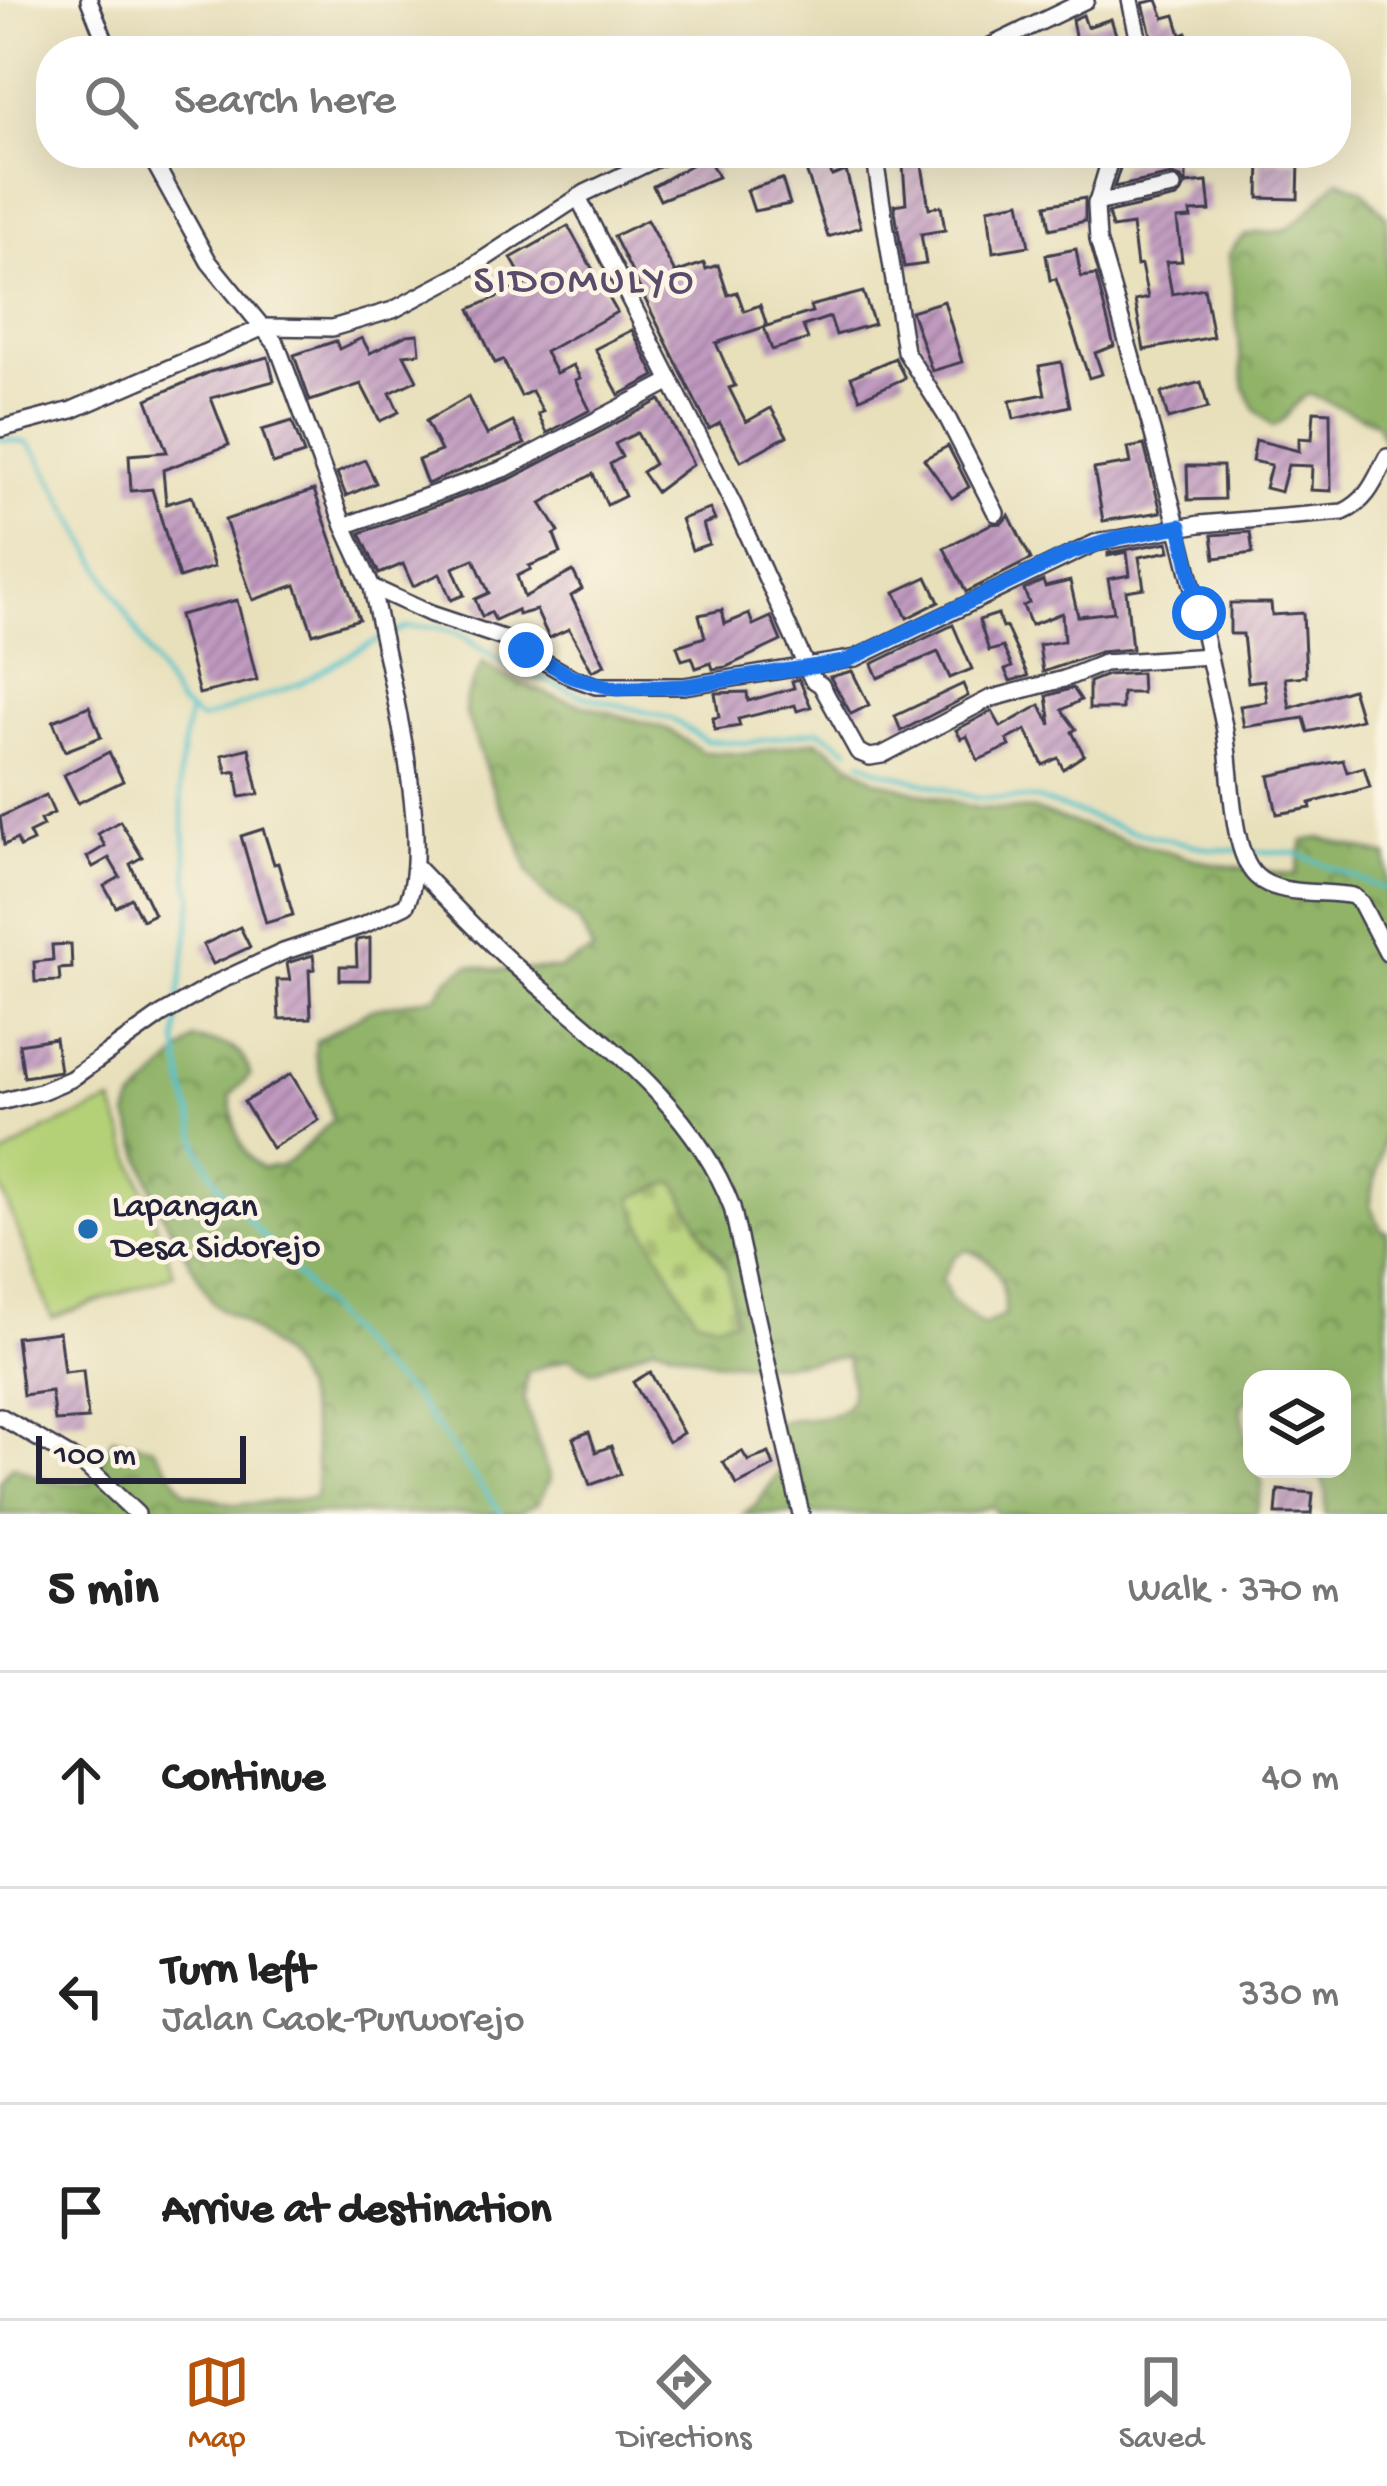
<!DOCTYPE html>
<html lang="en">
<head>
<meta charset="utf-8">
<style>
  body { margin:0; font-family:"Gochi Hand",sans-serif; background:#f2f2f2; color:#222 }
  .controls { position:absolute; right:36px; bottom:36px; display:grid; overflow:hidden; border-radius:24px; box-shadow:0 12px 48px #0002 }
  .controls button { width:108px; height:108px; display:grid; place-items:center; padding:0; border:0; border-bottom:3px solid #e0e0e0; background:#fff; color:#222; font:60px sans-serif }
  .scale { position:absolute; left:36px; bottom:30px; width:210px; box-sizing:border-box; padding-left:12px; border:6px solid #22223b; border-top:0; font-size:33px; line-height:42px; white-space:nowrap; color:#22223b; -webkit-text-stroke:9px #fcf5e5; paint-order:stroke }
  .stop { position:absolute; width:36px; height:36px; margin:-27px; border:9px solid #1a73e8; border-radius:50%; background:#fff }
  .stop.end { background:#1a73e8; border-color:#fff; box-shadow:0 3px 12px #0008 }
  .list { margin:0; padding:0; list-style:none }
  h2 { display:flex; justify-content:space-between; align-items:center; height:156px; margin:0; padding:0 48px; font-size:51px }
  h2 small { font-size:39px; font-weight:400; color:#767676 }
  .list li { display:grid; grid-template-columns:78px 1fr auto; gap:36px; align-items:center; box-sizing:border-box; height:216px; padding:0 48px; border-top:3px solid #e0e0e0 }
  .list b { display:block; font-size:45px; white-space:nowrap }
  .list p { margin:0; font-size:39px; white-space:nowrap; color:#767676 }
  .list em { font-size:39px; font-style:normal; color:#767676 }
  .icon { flex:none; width:66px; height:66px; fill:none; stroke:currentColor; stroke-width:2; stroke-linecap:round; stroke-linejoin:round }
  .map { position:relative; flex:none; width:1387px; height:1514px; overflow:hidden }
  .search { position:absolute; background:#fff; box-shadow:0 12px 48px #0002; left:36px; right:36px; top:36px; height:132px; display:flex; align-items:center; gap:30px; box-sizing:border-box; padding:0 42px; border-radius:48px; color:#767676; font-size:45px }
  .sheet { height:804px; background:#fff }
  nav { display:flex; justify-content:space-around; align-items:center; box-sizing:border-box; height:168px; border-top:3px solid #e0e0e0; background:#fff; font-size:33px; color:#767676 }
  nav a { display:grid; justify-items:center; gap:6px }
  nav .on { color:#b45309 }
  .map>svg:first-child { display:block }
  .forest { fill:url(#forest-crowns); stroke:#596a52; stroke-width:3; fill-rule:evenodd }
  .cemetery { fill:url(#cemetery-stones); stroke:#6c7a59; stroke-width:3 }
  .pitch { fill:#b5d177; stroke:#6c7a59; stroke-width:3 }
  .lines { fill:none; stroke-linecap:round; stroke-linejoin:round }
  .stream { stroke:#53c1c8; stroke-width:4.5 }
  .building { fill:url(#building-hatch) }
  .minor-casing { stroke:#403e4e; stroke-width:20 }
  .minor { stroke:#fff; stroke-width:15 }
  .route { stroke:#1a73e8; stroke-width:15 }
  .poi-dot { fill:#1f6fb2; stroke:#fcf5e5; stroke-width:4.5 }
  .labels { text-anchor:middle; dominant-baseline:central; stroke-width:9; stroke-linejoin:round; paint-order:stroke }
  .poi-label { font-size:36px; fill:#22223b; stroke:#fcf5e5; text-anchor:start }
  .quarter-label { font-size:42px; letter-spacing:3px; fill:#594c6a; stroke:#fcf5e5 }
</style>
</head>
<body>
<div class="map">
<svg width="1387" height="1514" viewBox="0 0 1387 1514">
  <defs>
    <pattern id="forest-crowns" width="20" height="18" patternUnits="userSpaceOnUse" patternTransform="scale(3)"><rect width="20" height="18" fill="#90b368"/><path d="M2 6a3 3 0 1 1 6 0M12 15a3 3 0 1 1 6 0" fill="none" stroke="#759157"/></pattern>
    <pattern id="cemetery-stones" width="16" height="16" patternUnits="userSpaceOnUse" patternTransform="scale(3)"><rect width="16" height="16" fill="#b5d177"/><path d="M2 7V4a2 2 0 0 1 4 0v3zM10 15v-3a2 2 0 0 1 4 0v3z" fill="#9bb368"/></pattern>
    <pattern id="building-hatch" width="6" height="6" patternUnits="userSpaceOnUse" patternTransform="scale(3)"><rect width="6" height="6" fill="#c09ac0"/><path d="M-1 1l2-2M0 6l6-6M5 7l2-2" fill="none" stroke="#9c7d9d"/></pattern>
  </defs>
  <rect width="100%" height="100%" fill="#fcf5e5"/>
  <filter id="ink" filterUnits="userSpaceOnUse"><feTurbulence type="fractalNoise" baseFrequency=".00833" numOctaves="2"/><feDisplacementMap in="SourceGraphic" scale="24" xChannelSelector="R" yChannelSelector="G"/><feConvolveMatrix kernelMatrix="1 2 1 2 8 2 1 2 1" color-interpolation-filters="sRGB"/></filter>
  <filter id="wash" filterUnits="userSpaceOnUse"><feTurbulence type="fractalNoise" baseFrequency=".004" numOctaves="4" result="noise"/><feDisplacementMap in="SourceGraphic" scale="48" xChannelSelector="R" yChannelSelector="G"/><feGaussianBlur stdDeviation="2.7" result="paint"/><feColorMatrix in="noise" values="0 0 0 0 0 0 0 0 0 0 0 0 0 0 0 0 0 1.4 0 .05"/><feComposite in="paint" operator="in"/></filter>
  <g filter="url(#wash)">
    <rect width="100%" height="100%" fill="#e8e0bb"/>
    <g class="forest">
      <path d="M1339,180L1363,190L1387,217V452L1377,423L1309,394C1291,402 1290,420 1273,426L1255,410L1244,387L1229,255C1246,221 1263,239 1288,228C1302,221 1326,191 1339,180Z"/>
      <path d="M483,662L501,675L552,696L667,729L703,752L749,754L817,740L875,780L976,808L1034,810L1127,841L1214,864L1296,875L1303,841L1320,838L1387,856V1121L1370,1205L1381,1229L1387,1232V1514H1325C1327,1495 1328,1484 1314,1469H1342V1379H1252V1392L1241,1407L1252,1469H1256L1263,1484L1256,1514H998L992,1506L967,1514H743L757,1504L783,1466L771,1435L774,1422C826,1413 867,1428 846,1357L782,1364L716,1362L655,1345L592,1371L569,1358L527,1372L524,1400L550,1479L538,1503L516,1514H0V1481L12,1465L50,1482L91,1484L113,1438L153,1447L185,1492L234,1505L315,1498C320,1458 312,1404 291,1369C281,1352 259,1336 244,1323C234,1315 223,1313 213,1303L158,1206L128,1117L132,1103L194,1039C221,1043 244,1044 250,1075L230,1096C234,1124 237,1151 261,1168L281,1166L292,1159L333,1120L315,1054L316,1041L371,1009L437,996L448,979L469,965L496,970L558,969L593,951L579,922L543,893L529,873L517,835L497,800L465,711L466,697ZM644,1193C666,1211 721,1244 727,1272C730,1288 730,1303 734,1319L633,1198ZM967,1250C998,1258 1006,1286 1005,1315L983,1326L951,1301L942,1278L955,1256Z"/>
    </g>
    <path class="cemetery" d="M676,1183L708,1243L727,1270L735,1319L715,1323L695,1317L639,1219L632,1198L663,1185Z"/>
    <path class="pitch" d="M112,1102L174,1274L52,1318L0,1185V1158L46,1129Z"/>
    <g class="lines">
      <g class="stream">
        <path d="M0,439L28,443L38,455L158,670L179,704L201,720L301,683L361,648L407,627H436L459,634L506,665L581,695L672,719L706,741L748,743L819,730L848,749"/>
        <path d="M862,761L879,770L977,798L1037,799L1130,831L1211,849L1295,853L1387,890"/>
        <path d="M179,998L193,896L189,883L179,775L188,715"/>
        <path d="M179,1009L177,1041L184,1085L200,1150L219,1186L379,1369L412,1395L502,1514"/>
      </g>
    </g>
    <g id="blocks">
      <g class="building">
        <path d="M1157,0L1164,18L1175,15L1181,35L1187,33L1193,51H1155L1143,3Z"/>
        <path d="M1083,15L1087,27L1111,19L1118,41L1124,39L1127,51H1078L1072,20Z"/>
        <path d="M902,153H920L929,208L941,206L945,230L921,234L926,264L904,267L894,205L906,203Z"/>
        <path d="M1142,153H1170L1172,167H1186V184L1207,182L1210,211L1190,212L1191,218L1177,219L1182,261L1166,262L1172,294L1204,288L1213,337L1144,350L1135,301L1148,298L1141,265L1137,266L1132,225L1112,228L1108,213L1177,198L1185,186L1181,178L1172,175L1114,187L1121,165L1144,161Z"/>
        <path d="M707,156L718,177L660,200L653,186Z"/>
        <path d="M825,156L832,176L846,171L861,227L828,237L804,164Z"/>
        <path d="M1260,159L1299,161L1298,199L1259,198Z"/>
        <path d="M782,179L790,204L754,211L747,190Z"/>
        <path d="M1085,198V221L1050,229L1046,205Z"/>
        <path d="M1020,202L1029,246L993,252L988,208Z"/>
        <path d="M647,220L675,273L704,263L706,269L718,265L728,295L737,292L744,311L760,305L767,326L716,343L735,386L729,388L746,422L771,408L787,436L741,461L720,423L709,429L614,236Z"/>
        <path d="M568,226L617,312L545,352L556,373L573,365L580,378L575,380L590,410L547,433L538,414L543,412L532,391L521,396L503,360L495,363L470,309L526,284L511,258Z"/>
        <path d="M1076,249L1081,277L1096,275L1114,346L1095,353L1102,374L1089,378L1056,279L1050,280L1046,255Z"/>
        <path d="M863,292L874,324L836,335L830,317L803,326L808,339L772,350L764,327L812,312L810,306Z"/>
        <path d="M944,301L962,362L932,371L911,311Z"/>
        <path d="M632,330L655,376L619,395L595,349Z"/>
        <path d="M418,334L420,353L404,355L417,380L390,393L399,412L380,421L361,384L310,401L294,355L336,341L339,349L362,338L370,353L407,335Z"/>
        <path d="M268,357L274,381L211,398L229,445L163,470L166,504L192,496L214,567L179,578L152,489L131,491L129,455L167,452L147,399L210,372Z"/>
        <path d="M895,358L905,378L860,398L851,377Z"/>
        <path d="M1061,362L1070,406L1014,419L1010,401L1045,394L1039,366Z"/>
        <path d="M1201,382L1208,408L1168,419L1161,393Z"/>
        <path d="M468,397L487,435L513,422L525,444L427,484L418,460L441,451L426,421Z"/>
        <path d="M660,400L693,464L656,492L642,472L654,464L637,433L615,444L622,457L610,464L625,496L607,505L593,474L541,503L559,532L554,535L561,553L529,566L531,569L517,576L524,597L573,571L582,589L571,596L605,665L592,671L569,629L549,638L536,610L518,615L517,610L495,620L491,612L482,617L475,599L489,593L474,559L453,568L464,595L451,600L440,574L413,586L403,564L379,574L360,533L510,479Z"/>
        <path d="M1314,411L1330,412L1331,491L1311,490L1312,466L1288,465L1281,492L1265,488L1271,465L1252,461L1256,440L1299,451V438L1312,439Z"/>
        <path d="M292,421L304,454L273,464L262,430Z"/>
        <path d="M1144,445L1161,512L1103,521L1094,469L1131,463L1128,448Z"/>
        <path d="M948,446L969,487L952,498L924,459Z"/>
        <path d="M365,460L376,483L346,496L337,473Z"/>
        <path d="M1187,466H1223L1224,499L1188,500Z"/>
        <path d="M314,490L359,619L313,634L296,585L253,600L225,520Z"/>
        <path d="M710,509L715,520L703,524L709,544L692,550L681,519Z"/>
        <path d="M1009,515L1031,559L966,592L944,548L991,524L1002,523Z"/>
        <path d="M1250,532L1253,553L1215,558L1212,535Z"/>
        <path d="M1168,542L1170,551L1139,557L1144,588L1126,591L1132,649L1100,652L1043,672L1039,645L1064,641L1062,613L1031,625L1023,606L1029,603L1024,590L1043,581L1045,587L1070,581L1078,616L1114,612L1108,579L1130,575L1127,552L1108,556V553Z"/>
        <path d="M927,577L939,602L907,618L895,592Z"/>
        <path d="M237,600L257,680L199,694L179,615Z"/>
        <path d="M1230,603H1271L1272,615L1303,613L1306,676L1285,678L1290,708L1352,689L1361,719L1308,732L1304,718L1244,727L1240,706L1267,702L1264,680L1248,682L1243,634H1230Z"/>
        <path d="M722,610L725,624L749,614L753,625L771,617L781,641L726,667L713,669L711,663L696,668L692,657L682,660L677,646L705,637L699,615Z"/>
        <path d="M998,614L1002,628L1006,627L1028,676L1010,681L1005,670L1012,667L1003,647L989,651L979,620Z"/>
        <path d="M953,625L972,669L950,678L938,652L878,678L872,664Z"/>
        <path d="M852,671L869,705L851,714L830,677Z"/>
        <path d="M1141,673L1142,693H1122V709H1089V682L1107,675Z"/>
        <path d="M799,679L811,707L797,711L795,705L738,719L740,726L715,730L713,718L719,717L715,693L747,692L748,701L794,688L792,681Z"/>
        <path d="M963,684L968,696L901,731L895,716Z"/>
        <path d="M1073,688L1081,700L1062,710L1076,729L1072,732L1084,755L1063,769L1058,758L1043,765L1026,730L1007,740L1010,746L978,760L967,736L961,739L956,730L992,711L1001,727L1040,705L1051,725L1047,696Z"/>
        <path d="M89,706L101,737L65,751L53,721Z"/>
        <path d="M249,748L259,794L240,797L236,771L227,773L222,755Z"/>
        <path d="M109,752L123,781L78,803L64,775Z"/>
        <path d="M1343,760L1347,772L1364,767L1370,787L1310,803L1311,808L1277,814L1269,776Z"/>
        <path d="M46,795L54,813L40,820L43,826L29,833L33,841L20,847L17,839L4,845L0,817Z"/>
        <path d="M120,821L142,857L130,864L154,914L142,920L131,898L116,907L104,886L120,877L109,858L93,867L87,857L105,846L98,834Z"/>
        <path d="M263,829L274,864L278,863L293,915L266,923L241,836Z"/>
        <path d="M240,927L250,947L213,964L203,945Z"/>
        <path d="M370,938V980H340V966H357L356,940Z"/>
        <path d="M71,944L72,968L59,969L60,981L35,982L34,962L53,960L52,945Z"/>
        <path d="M313,955L315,969L309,970L311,1018L279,1019L277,980H290L287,963Z"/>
        <path d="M55,1038L60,1071L24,1077L19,1044Z"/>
        <path d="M291,1074L319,1120L272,1148L244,1102Z"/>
        <path d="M59,1332L64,1372L83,1370L88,1419L55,1421L51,1391L23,1395L16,1337Z"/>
        <path d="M650,1372L683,1433L668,1442L633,1382Z"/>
        <path d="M589,1432L596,1452L611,1446L621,1474L590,1485L573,1438Z"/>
        <path d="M742,1451L748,1461L769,1453L774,1466L737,1485L723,1462Z"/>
        <path d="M1278,1490L1313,1493L1311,1514H1276Z"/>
      </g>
    </g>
  </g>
  <g filter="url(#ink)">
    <use href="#blocks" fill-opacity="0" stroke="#403e4e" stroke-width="3"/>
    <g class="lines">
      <g class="minor-casing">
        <g id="minor">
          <path d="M89,0L109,51"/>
          <path d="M1130,0L1141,51"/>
          <path d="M980,51L1086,0"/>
          <path d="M149,153L209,262L277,345L344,526L372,587L431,614L503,638L571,677L596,686H684L856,658L1095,543L1200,524L1343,512C1368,501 1375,480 1387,457"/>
          <path d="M874,153L905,351L948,419L996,513"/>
          <path d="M1112,153L1096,206L1098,240C1145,402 1190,562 1224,726C1232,764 1229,850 1256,876C1277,897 1325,890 1353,896L1361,903L1387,953"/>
          <path d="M578,197L734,506L812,679L821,685L858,752L870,757L882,755L989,699L1064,679L1104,663L1209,656"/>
          <path d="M1096,203L1173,187"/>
          <path d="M0,429L72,410L264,327L332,328L393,310L461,274L585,193L669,153"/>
          <path d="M344,526L506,468L669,382"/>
          <path d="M415,866C447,899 479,933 513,964C594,1035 692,1102 732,1207L801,1514"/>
          <path d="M0,1102L40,1092L71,1079L161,1015L218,982L283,952L364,925L406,905C436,844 385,658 372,587"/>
          <path d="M0,1416L87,1467L137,1514"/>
        </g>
      </g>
      <use href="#minor" class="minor"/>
    </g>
  </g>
  <g class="lines" filter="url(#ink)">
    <path class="route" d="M526,650L572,677L617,689L684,686L844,662L1070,553L1118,538L1180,526L1199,613"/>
  </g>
  <circle class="poi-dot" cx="88" cy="1229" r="12"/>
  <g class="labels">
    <g class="poi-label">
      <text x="112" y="1208">Lapangan<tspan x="112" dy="41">Desa Sidorejo</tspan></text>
    </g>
    <g class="quarter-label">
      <text x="585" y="283">SIDOMULYO</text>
    </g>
  </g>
</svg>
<div class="controls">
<button><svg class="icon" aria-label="layers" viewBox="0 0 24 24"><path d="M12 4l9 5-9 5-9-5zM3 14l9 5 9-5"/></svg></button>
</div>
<div class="scale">100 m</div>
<div class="stop" style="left:1199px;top:613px"></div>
<div class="stop end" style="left:526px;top:650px"></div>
<div class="search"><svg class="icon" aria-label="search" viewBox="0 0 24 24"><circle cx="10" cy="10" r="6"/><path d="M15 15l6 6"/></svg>Search here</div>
</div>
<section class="sheet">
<h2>5 min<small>Walk · 370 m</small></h2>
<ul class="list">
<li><svg class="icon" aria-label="ahead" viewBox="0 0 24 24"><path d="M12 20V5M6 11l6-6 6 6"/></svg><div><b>Continue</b></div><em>40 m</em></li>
<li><svg class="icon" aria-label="left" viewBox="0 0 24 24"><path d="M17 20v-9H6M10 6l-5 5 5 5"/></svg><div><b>Turn left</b><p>Jalan Caok-Purworejo</p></div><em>330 m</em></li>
<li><svg class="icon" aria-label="arrive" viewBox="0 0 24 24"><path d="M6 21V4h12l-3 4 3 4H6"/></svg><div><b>Arrive at destination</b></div></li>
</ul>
</section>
<nav>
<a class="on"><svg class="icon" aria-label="map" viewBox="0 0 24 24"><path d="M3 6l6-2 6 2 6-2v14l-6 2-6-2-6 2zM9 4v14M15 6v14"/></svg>Map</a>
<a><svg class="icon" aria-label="directions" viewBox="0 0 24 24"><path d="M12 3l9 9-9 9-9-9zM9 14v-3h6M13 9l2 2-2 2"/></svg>Directions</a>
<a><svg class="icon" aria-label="saved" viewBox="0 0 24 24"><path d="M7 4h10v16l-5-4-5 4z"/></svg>Saved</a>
</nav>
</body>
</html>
